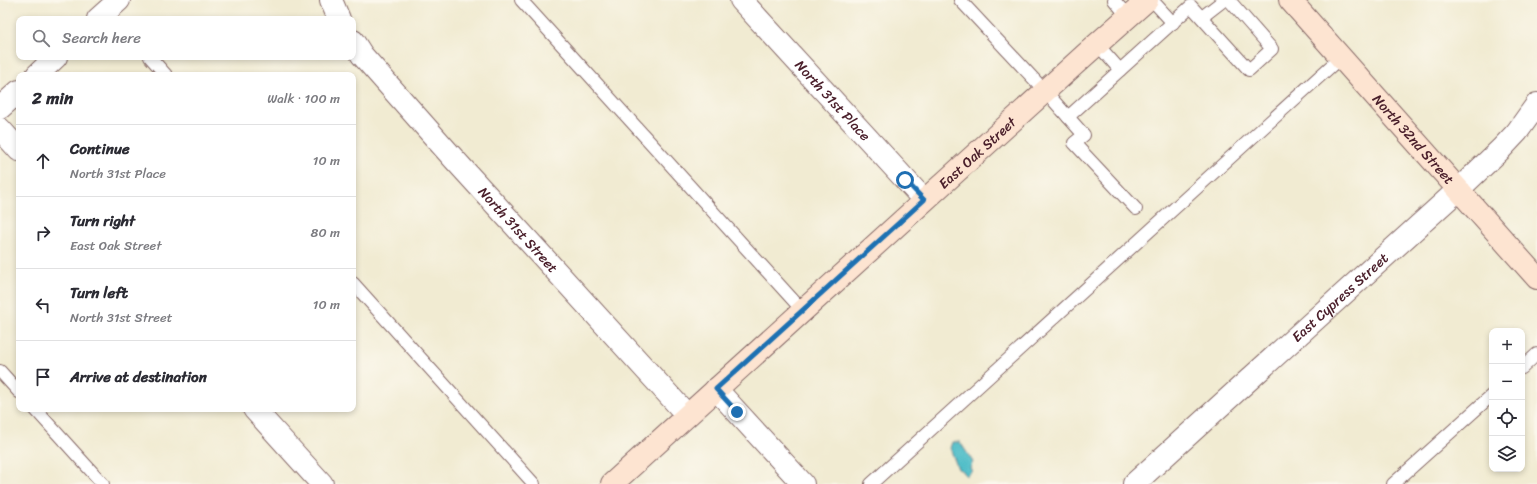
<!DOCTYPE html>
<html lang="en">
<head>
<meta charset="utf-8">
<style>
  body { margin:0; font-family:Sriracha,sans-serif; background:#f7f7f7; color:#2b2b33 }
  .controls { position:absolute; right:12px; bottom:12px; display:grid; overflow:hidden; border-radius:8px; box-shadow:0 2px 6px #0003 }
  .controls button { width:36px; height:36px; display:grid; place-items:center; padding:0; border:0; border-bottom:1px solid #e1e1e2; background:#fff; color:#2b2b33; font:20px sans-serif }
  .stop { position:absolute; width:12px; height:12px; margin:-9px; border:3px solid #1f6fb2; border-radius:50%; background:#fff }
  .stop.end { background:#1f6fb2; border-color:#fff; box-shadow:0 1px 4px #0008 }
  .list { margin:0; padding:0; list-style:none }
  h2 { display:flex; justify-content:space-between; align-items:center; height:52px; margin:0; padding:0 16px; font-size:17px }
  h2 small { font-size:13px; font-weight:400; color:#7c7c81 }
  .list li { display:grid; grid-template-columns:26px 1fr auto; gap:12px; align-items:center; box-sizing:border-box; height:72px; padding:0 16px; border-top:1px solid #e1e1e2 }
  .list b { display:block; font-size:15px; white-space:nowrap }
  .list p { margin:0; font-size:13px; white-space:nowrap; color:#7c7c81 }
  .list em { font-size:13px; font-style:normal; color:#7c7c81 }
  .icon { flex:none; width:22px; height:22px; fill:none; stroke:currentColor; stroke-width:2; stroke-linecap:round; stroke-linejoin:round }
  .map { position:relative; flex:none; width:1537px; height:484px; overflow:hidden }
  .search { position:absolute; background:#fff; box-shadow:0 2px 6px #0003; left:16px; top:16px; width:340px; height:44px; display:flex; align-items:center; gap:10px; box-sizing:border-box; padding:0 14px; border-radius:8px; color:#7c7c81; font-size:15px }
  .panel { position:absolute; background:#fff; box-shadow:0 2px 6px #0003; left:16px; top:72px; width:340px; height:340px; border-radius:8px }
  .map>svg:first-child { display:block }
  .water { fill:#4fbdc8; stroke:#4c6e7a }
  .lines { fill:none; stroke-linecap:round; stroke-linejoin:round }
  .lane-casing { stroke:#846665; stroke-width:14 }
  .street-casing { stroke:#846665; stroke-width:24 }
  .secondary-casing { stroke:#846665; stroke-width:24 }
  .lane { stroke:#fff; stroke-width:12 }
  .street { stroke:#fff; stroke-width:22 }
  .secondary { stroke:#fde4d1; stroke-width:22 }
  .route { stroke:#1f6fb2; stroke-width:5 }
  .labels { text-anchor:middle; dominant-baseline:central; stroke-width:3; stroke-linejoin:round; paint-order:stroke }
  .street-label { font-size:14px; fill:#4a1f2b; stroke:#fbf7ec }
</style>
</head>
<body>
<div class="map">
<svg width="1537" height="484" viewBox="0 0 1537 484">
  <rect width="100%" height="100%" fill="#fbf7ec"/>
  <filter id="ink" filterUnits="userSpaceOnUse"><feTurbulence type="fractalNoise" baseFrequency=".025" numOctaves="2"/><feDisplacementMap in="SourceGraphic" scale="8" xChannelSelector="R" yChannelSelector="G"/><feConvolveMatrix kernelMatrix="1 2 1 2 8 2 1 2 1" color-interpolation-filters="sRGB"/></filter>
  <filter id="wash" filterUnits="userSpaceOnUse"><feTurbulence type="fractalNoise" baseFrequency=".012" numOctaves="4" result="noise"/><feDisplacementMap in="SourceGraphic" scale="16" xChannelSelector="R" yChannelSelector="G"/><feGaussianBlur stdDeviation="0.9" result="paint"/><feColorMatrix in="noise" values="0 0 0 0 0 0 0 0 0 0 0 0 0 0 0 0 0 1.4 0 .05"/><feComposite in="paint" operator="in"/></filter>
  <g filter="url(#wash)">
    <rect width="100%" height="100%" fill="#f1ebd2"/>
    <path class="water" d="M952,442H960L973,462L970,468L972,471L966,476L963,471L958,469L950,448Z"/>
  </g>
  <g filter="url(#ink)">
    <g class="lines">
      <g class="lane-casing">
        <g id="lane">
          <path d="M521,0L803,311"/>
          <path d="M960,0L1045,91L1084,135L1074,143L1136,209"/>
          <path d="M1114,0L1128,17"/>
          <path d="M1152,0L1173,23"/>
          <path d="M1097,44L1120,70"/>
          <path d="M150,57L166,75"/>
          <path d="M1068,117L1191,6L1249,70L1272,49L1229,0H1224L1202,17"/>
          <path d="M353,283L534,484"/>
          <path d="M1522,368L1537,354"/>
          <path d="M0,371L19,392"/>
          <path d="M35,409L103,484"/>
          <path d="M871,484L1341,57"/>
          <path d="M1393,484L1492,395"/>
        </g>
      </g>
      <g class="street-casing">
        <g id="street">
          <path d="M331,0L339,19"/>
          <path id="s1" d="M741,0L924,200"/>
          <path d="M98,19L119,0"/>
          <path id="s2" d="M353,41L362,55L454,159L687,415"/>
          <path d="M37,75L56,57"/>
          <path d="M0,108L19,91"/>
          <path d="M0,129L19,150"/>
          <path d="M716,389L803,484"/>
          <path d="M254,409L322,484"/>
          <path id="s3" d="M1134,484L1458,190L1501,149L1517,132L1537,104"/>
        </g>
      </g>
      <g class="secondary-casing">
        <g id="secondary">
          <path id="s4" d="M1290,0L1537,278"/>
          <path id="s5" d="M612,484L1086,54L1147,0"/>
        </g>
      </g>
      <use href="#lane" class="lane"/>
      <use href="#street" class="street"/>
      <use href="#secondary" class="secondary"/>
    </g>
  </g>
  <g class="lines" filter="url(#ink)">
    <path class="route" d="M737,412L716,389L924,200L905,180"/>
  </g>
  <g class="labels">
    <g class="street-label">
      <text stroke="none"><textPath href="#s1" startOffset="136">North 31st Place</textPath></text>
      <text stroke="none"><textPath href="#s4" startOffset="186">North 32nd Street</textPath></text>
      <text stroke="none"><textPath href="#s5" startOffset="493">East Oak Street</textPath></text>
      <text stroke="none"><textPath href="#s2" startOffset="251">North 31st Street</textPath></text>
      <text stroke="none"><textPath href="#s3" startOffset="278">East Cypress Street</textPath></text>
    </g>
  </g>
</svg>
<div class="controls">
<button>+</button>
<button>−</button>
<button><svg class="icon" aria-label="locate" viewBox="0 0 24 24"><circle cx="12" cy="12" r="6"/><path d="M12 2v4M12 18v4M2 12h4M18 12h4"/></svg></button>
<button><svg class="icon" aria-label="layers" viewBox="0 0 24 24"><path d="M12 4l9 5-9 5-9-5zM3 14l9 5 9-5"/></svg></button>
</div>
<div class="stop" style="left:905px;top:180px"></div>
<div class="stop end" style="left:737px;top:412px"></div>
<div class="search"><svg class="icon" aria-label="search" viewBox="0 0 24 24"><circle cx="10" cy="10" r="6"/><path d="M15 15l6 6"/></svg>Search here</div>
<section class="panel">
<h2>2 min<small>Walk · 100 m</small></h2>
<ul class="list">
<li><svg class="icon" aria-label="ahead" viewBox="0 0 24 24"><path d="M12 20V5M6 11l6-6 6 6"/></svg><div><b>Continue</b><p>North 31st Place</p></div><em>10 m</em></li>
<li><svg class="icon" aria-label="right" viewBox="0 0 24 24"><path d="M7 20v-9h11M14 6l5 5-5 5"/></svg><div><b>Turn right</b><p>East Oak Street</p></div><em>80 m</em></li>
<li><svg class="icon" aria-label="left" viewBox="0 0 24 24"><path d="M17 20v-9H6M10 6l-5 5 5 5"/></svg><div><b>Turn left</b><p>North 31st Street</p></div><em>10 m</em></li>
<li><svg class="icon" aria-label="arrive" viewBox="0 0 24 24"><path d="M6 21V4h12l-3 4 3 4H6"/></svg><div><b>Arrive at destination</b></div></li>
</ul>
</section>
</div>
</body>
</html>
